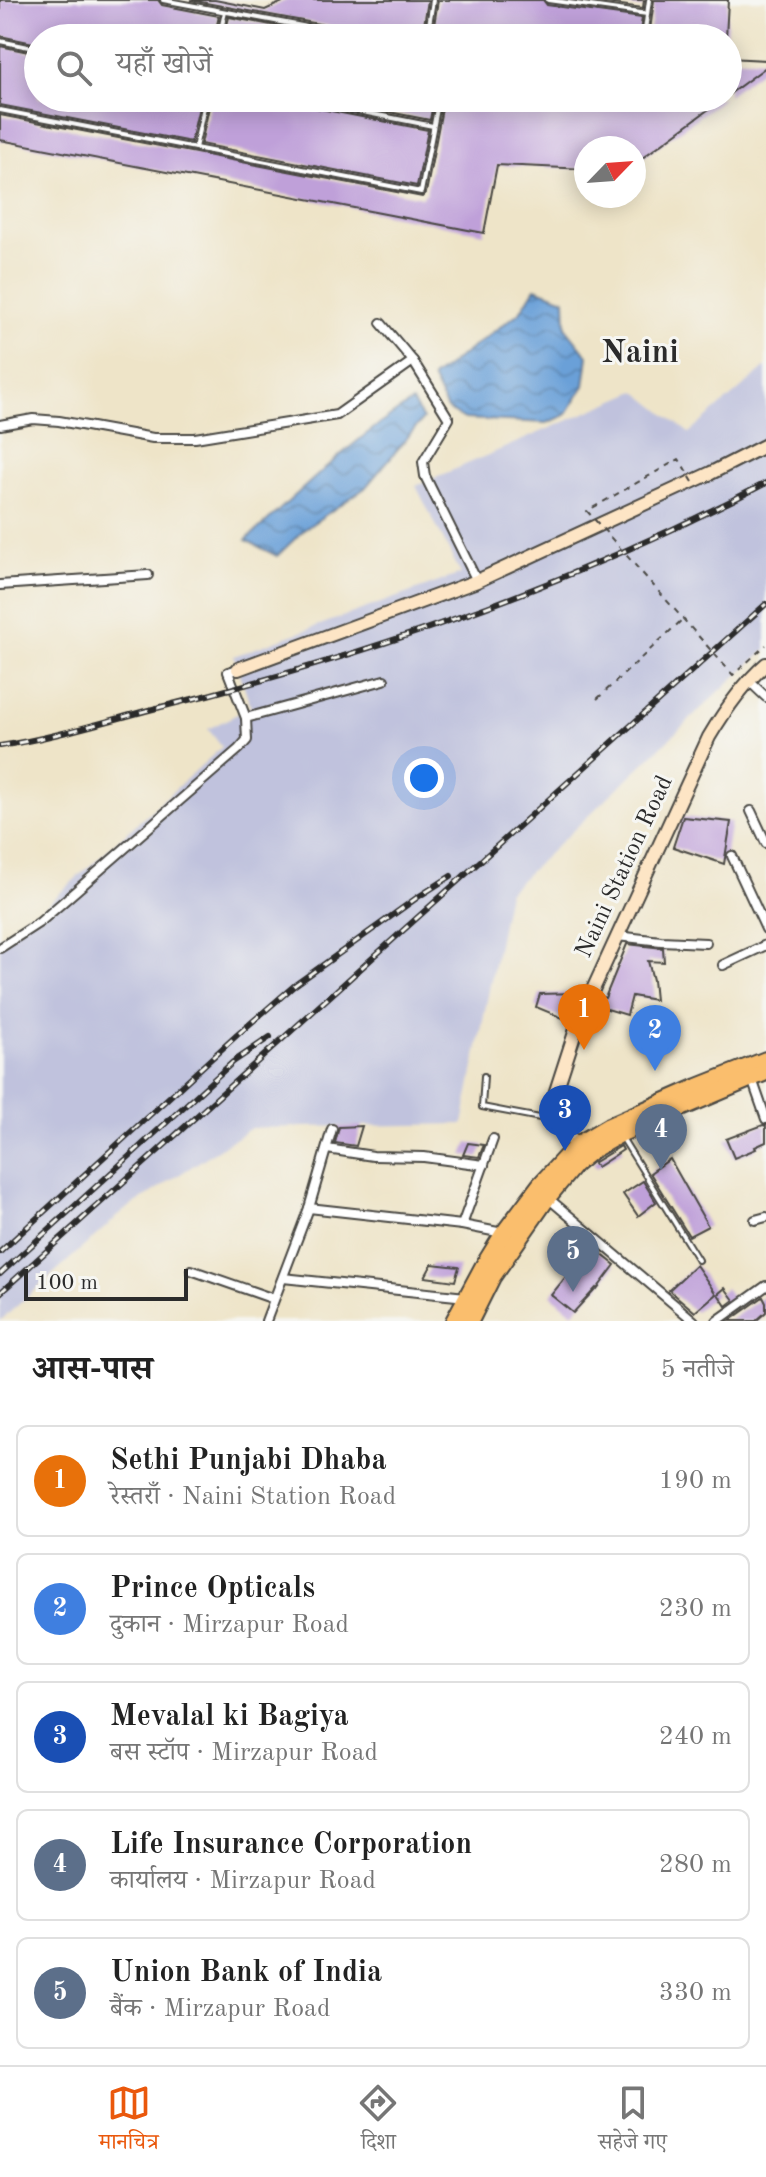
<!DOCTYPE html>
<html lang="hi">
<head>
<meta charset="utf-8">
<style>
  body { margin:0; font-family:"Old Standard TT","Noto Serif Devanagari",serif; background:#f2f2f2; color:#222 }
  .compass { position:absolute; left:574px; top:136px; width:72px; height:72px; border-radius:50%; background:#fff; box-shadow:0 4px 20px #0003; rotate:65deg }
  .scale { position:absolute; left:24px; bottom:20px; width:164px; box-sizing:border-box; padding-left:8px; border:4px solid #2b2b2b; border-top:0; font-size:22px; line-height:28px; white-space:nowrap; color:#2b2b2b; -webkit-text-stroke:6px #f6f6f2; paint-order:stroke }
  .you { position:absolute; left:424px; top:778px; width:28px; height:28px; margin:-20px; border:6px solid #fff; border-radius:50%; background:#1a73e8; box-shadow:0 0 0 12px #1a73e833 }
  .badge { display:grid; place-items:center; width:52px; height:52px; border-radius:50%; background:#ea580c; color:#fff; font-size:26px; font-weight:700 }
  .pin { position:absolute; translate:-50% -66px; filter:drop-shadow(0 2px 4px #0008) }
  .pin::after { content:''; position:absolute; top:42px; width:28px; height:24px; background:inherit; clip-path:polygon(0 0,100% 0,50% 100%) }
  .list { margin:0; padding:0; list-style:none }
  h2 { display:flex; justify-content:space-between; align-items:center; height:104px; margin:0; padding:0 32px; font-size:34px }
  h2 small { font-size:26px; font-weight:400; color:#767676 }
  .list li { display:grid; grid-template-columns:52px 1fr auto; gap:24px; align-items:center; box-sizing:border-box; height:112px; margin:0 16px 16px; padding:0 16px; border:2px solid #e0e0e0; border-radius:12px }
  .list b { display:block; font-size:30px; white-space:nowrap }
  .list p { margin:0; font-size:26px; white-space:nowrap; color:#767676 }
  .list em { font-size:26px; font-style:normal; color:#767676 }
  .icon { flex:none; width:44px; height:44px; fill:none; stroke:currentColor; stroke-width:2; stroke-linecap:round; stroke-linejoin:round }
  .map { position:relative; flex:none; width:766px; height:1321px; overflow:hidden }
  .search { position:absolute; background:#fff; box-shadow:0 4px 20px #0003; left:24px; right:24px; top:24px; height:88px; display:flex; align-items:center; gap:20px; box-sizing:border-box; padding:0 28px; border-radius:44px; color:#767676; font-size:30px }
  .sheet { height:744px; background:#fff }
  nav { display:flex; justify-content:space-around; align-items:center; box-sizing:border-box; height:112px; border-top:2px solid #e0e0e0; background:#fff; font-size:22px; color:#767676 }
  nav a { display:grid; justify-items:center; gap:4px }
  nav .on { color:#ea580c }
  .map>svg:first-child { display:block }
  .railway { fill:#c0c2dd }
  .water { fill:url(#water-waves); stroke:#4b6682; stroke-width:2 }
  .building { fill:#bfa0d9 }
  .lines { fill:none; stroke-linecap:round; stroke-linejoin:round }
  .lane-casing { stroke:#484743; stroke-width:8 }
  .street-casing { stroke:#484743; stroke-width:12 }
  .secondary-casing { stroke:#484743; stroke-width:16 }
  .highway-casing { stroke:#484743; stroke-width:20 }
  .path { stroke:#484743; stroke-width:2; stroke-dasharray:6 6; stroke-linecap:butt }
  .lane { stroke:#fff; stroke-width:4 }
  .street { stroke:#fff; stroke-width:8 }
  .secondary { stroke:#fde5c5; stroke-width:12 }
  .highway { stroke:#fabe6d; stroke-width:16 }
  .rail-casing { stroke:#2b2b2b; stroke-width:6 }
  .rail { stroke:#f6f6f2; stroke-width:3; stroke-dasharray:9; stroke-linecap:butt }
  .path-bridge { stroke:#484743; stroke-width:2; stroke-dasharray:6 6; stroke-linecap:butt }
  .labels { text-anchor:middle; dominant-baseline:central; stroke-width:6; stroke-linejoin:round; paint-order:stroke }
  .street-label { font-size:24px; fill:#2b2b2b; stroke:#f6f6f2 }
  .district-label { font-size:32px; font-weight:bold; fill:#2b2b2b; stroke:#f6f6f2 }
</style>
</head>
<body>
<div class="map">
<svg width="766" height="1321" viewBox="0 0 766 1321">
  <defs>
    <pattern id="water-waves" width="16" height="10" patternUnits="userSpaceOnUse" patternTransform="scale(2)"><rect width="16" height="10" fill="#6ba0d8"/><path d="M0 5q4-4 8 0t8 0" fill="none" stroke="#5883af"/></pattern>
  </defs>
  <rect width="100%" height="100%" fill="#f6f6f2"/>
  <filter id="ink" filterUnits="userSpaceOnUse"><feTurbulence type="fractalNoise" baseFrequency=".0125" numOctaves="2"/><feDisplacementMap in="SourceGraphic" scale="16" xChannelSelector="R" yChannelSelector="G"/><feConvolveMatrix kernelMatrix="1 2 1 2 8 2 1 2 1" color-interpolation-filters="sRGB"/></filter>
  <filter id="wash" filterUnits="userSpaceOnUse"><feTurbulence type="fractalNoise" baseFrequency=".006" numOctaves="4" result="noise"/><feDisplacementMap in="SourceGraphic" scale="32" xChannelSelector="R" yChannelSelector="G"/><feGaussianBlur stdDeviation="1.8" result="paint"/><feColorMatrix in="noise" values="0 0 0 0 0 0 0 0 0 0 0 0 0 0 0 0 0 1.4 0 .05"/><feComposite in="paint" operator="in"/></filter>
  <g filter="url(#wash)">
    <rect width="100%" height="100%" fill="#eee4c8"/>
    <path class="railway" d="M766,367V650L723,688L508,892L463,1124L251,1128L125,1210L0,1321V938L31,919L222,747L208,729L251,707L234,656L461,574L416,486L636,391L689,433Z"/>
    <g class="water">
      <path d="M535,288L565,299L566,328L588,356L584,386L566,415L547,423L465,419L447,409L432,378L520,312Z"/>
      <path d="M412,402L423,419L365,488L306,528L277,556L246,540C298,494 353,438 412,402Z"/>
    </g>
    <g id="blocks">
      <g class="building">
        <path d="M0,0H158L162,5L219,16L214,38H38V44L0,36Z"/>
        <path d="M190,0H215L265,10L287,0H428L422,38H371L367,33Z"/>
        <path d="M438,0H543L547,5L642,18L639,38H432Z"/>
        <path d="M584,0H644L643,8Z"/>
        <path d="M654,0H728L726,38H649Z"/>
        <path d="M229,17L339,38H224Z"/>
        <path d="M0,46L38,54V98H201L191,142L0,105Z"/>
        <path d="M728,58L766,60V67L728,95Z"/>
        <path d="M211,98H287L291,103L428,130L417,186L201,144Z"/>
        <path d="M318,98H434L430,120Z"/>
        <path d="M444,98H724L634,164V148H586V169L497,165L484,233L0,140V115L422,197L426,193Z"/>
        <path d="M683,817L731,822L724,864L673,847Z"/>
        <path d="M627,944L663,948L664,962L648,961L653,980L655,1000L632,996L627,1015L597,1006L602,997L605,998Z"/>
        <path d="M576,993L565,1019L536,1007L540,994Z"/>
        <path d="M763,1125L766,1126V1142L755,1147L756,1149L734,1158L726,1139Z"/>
        <path d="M362,1126L356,1146L335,1143L339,1127Z"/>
        <path d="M468,1143L484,1145L479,1157L463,1155Z"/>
        <path d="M621,1146L623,1150L597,1167L593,1163Z"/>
        <path d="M670,1159L708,1226L689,1236L650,1173Z"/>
        <path d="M643,1181L656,1202L638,1216L623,1194Z"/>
        <path d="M591,1246L615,1265L597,1289L596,1288L573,1313L551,1295Z"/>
        <path d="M432,1264L459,1267L455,1281L425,1277Z"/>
        <path d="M696,1265L716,1294L695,1312L669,1290Z"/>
        <path d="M725,1288L734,1300L726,1306L718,1294Z"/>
        <path d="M763,1297L766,1303V1312L756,1321H729Z"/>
      </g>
    </g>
  </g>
  <g filter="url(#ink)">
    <use href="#blocks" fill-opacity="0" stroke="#484743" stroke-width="2"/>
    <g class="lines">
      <g class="lane-casing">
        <g id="lane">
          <path d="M163,0L366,38"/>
          <path d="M548,0L647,14"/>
          <path d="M219,38L225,12"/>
          <path d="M427,38L433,0"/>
          <path d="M644,38L649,0"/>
          <path d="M0,41L38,49"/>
          <path d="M292,98L433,126"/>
          <path d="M0,110L421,192L439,98"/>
          <path d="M195,148L206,98"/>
          <path d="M484,1076L482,1107L556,1121"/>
          <path d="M621,1136L698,1260"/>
        </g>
      </g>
      <g class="street-casing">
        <g id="street">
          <path d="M381,323L413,361L449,419L423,462L425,476L477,581"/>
          <path d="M0,425L33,419L59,421L153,438H195L337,415L413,361"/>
          <path d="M0,585L148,575"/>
          <path d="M238,669L228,672L246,718L384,680"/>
          <path d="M748,680L766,697"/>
          <path d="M751,811L766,843"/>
          <path d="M732,856L766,929"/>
          <path d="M617,936L661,941L706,943"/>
          <path d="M0,948L40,922L239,749L247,740L246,718"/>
          <path d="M723,965L766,945"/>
          <path d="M752,1079L766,1119"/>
          <path d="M327,1149L373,1156L424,1157L484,1165"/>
          <path d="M548,1198L694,1321"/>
          <path d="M309,1208L462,1225L503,1233"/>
          <path d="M755,1220L766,1217"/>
          <path d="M462,1225L493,1139"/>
          <path d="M191,1270L274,1299"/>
          <path d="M283,1278L466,1297"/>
          <path d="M266,1321L309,1208L332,1129"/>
          <path d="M717,1321L766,1286"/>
        </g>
      </g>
      <g class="secondary-casing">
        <g id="secondary">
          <path d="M238,669L477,581L711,473L766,445"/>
          <path d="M577,1145L561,1129L554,1099L556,1091L579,1020L709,737C725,710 742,685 766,664"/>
        </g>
      </g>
      <g class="highway-casing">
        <g id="highway">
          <path d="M454,1321L483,1267L504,1233L540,1185L577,1145L609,1126L698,1087L766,1060"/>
          <path d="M470,1321L492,1277L547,1198L575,1164L592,1150L620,1134L766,1072"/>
        </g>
      </g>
      <path class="path" d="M597,699L683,619"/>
      <use href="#lane" class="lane"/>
      <use href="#street" class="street"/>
      <use href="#secondary" class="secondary"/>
      <use href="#highway" class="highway"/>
      <g class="rail-casing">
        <g id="rail">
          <path d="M0,746C52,738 103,722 153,709C365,657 573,584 766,483"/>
          <path d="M0,1252L237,1035L295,985L418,897L451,876"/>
          <path d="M0,1274L233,1062L270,1037"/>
          <path d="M0,1293L766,604"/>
        </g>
      </g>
      <use href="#rail" class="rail"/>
      <path class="path-bridge" d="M693,482L679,459L587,511L733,675L766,645"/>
    </g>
  </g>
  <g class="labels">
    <g class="street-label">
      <text transform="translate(625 867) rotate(-65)">Naini Station Road</text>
    </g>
    <g class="district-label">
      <text x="640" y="354">Naini</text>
    </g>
  </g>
</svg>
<svg class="compass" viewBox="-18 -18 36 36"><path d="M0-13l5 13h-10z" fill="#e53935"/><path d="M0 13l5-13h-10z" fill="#767676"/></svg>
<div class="scale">100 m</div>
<div class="you"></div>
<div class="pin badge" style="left:584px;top:1050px;background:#e8710a">1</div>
<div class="pin badge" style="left:655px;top:1071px;background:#3f7fe0">2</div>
<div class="pin badge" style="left:565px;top:1151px;background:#1a4fb4">3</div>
<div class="pin badge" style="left:661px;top:1170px;background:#5c6f8a">4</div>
<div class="pin badge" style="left:573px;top:1292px;background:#5c6f8a">5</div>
<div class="search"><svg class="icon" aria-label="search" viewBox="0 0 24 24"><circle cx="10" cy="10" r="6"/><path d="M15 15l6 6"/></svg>यहाँ खोजें</div>
</div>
<section class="sheet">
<h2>आस-पास<small>5 नतीजे</small></h2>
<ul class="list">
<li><span class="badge" style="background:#e8710a">1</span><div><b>Sethi Punjabi Dhaba</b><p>रेस्तराँ · Naini Station Road</p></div><em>190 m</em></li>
<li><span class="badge" style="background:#3f7fe0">2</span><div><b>Prince Opticals</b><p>दुकान · Mirzapur Road</p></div><em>230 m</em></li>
<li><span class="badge" style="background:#1a4fb4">3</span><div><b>Mevalal ki Bagiya</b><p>बस स्टॉप · Mirzapur Road</p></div><em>240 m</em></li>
<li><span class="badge" style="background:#5c6f8a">4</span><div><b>Life Insurance Corporation</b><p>कार्यालय · Mirzapur Road</p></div><em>280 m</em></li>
<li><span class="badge" style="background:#5c6f8a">5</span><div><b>Union Bank of India</b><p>बैंक · Mirzapur Road</p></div><em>330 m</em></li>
</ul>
</section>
<nav>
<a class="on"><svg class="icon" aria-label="map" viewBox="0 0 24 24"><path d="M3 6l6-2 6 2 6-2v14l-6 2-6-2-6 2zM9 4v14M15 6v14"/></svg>मानचित्र</a>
<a><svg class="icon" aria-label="directions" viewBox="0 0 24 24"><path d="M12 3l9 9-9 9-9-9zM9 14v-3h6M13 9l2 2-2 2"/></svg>दिशा</a>
<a><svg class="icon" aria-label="saved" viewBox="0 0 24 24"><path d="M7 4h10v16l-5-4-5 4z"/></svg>सहेजे गए</a>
</nav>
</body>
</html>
